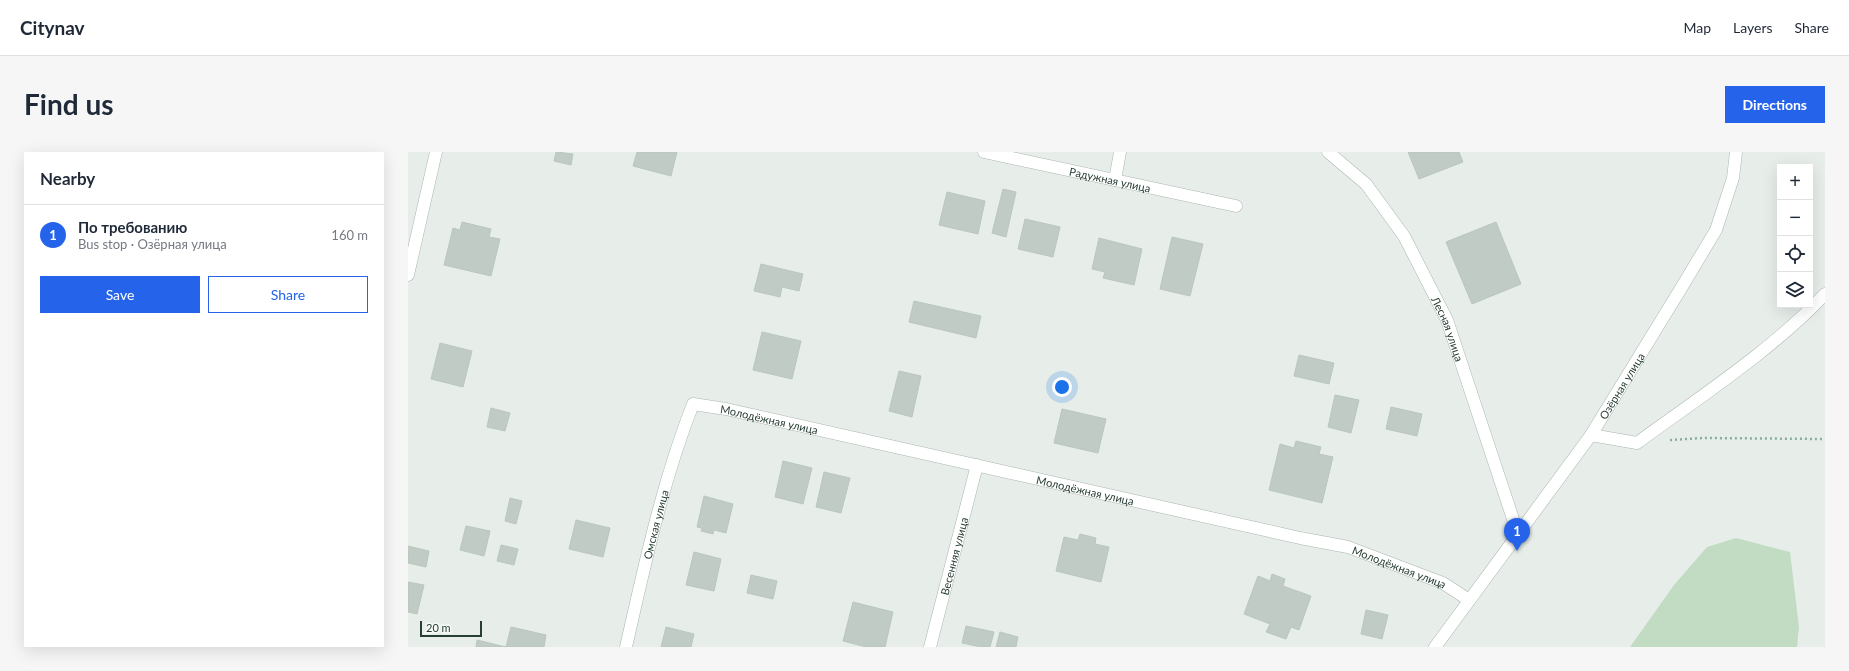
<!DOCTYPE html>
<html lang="en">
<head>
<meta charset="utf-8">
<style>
  body { margin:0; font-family:Lato,sans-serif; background:#f6f6f7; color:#1f2937 }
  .controls { position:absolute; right:12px; top:12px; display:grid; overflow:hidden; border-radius:0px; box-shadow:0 4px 16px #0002 }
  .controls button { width:36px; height:36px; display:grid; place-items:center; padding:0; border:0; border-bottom:1px solid #e0e1e3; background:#fff; color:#1f2937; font:20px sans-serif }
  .scale { position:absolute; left:12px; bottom:10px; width:62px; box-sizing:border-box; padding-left:4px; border:2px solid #273e33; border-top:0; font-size:11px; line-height:14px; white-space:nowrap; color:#273e33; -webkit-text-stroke:3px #f7faf8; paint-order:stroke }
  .you { position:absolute; left:654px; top:235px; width:14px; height:14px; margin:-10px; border:3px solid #fff; border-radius:50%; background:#1a73e8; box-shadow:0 0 0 6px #1a73e833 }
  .badge { display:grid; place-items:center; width:26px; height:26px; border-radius:50%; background:#2563eb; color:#fff; font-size:13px; font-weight:700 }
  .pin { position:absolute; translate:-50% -33px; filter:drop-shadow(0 1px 2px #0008) }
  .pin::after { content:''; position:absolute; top:21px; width:14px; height:12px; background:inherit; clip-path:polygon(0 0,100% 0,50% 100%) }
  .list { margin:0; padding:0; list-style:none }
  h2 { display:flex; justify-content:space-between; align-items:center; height:52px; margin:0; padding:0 16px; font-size:17px }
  h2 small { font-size:13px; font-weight:400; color:#747a83 }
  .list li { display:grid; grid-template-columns:26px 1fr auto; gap:12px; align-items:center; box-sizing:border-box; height:60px; padding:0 16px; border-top:1px solid #e0e1e3 }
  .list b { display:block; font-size:15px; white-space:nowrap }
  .list p { margin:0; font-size:13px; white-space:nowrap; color:#747a83 }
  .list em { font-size:13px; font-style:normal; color:#747a83 }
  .actions { display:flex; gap:8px; padding:12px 16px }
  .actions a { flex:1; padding:9px 0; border:1px solid #2563eb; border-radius:0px; text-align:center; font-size:14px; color:#2563eb }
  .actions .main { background:#2563eb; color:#fff }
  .icon { flex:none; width:22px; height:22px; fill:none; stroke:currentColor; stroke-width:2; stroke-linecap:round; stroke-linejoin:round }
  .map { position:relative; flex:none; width:1417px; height:495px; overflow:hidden; border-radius:0px }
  header { display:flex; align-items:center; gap:24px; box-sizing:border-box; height:56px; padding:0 20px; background:#fff; border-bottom:1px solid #e0e1e3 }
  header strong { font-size:19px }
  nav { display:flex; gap:22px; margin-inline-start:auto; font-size:14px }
  .intro { display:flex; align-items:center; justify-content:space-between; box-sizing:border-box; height:96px; padding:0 24px }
  h1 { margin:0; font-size:28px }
  .button { padding:10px 18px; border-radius:0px; background:#2563eb; color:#fff; font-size:14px; font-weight:700 }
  main { display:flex; gap:24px; padding:0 24px }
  aside { flex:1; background:#fff; border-radius:0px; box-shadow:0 4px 16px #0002 }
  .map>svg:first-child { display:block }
  .green { fill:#c2dcc4 }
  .building { fill:#bfcbc4; stroke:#b9c7bf }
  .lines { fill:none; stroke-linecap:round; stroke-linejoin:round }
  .street-casing { stroke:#aab6af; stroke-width:13 }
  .path { stroke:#8bad9c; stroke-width:2.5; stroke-dasharray:2 3; stroke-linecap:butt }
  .street { stroke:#fff; stroke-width:12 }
  .labels { text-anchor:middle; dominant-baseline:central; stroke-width:3.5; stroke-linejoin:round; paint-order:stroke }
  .street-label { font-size:11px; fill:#273e33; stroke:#f7faf8 }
</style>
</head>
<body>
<header>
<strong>Citynav</strong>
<nav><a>Map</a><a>Layers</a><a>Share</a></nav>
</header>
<div class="intro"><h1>Find us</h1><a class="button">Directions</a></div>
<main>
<aside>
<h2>Nearby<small></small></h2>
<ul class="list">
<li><span class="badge">1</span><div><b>По требованию</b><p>Bus stop · Озёрная улица</p></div><em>160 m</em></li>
</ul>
<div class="actions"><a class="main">Save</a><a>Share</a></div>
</aside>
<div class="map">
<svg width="1417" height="495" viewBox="0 0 1417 495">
  <rect width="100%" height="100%" fill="#e7eee9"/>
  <path class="green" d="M1328,386L1382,400L1391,475L1389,495H1222L1266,433L1299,395Z"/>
  <g class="building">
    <path d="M148,0L165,2L163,13L146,9Z"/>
    <path d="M229,0H269L263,24L225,14Z"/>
    <path d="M1000,0H1051L1055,10L1011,27Z"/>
    <path d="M595,37L608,40L598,85L584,81Z"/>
    <path d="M539,40L577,49L570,82L531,73Z"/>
    <path d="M617,67L652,75L645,105L610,97Z"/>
    <path d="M54,70L83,77L81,85L92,87L83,124L36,113L45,76L52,78Z"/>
    <path d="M1088,70L1113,132L1064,152L1038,90Z"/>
    <path d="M764,85L795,92L782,144L752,137Z"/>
    <path d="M691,86L734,97L726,133L695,126L697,120L684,117Z"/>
    <path d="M353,112L395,122L391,139L374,135L372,145L346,139Z"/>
    <path d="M506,149L573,164L568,186L501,170Z"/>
    <path d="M354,180L393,189L384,227L345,218Z"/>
    <path d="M32,191L64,199L55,235L23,227Z"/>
    <path d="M891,203L926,211L921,232L886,224Z"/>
    <path d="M491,219L513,224L504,265L481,259Z"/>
    <path d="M927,243L951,248L943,281L920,275Z"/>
    <path d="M983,255L1014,262L1009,284L978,277Z"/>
    <path d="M83,256L102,261L97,279L79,275Z"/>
    <path d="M654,257L698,267L690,301L646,291Z"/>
    <path d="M888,289L913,295L911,302L925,305L914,351L861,338L872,292L886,296Z"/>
    <path d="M375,309L404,316L395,352L367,345Z"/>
    <path d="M416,320L442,326L433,361L408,355Z"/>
    <path d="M296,344L325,352L318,381L306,378L305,382L293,379L294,376L289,375Z"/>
    <path d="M102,346L114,349L108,372L97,369Z"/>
    <path d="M168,368L202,376L195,405L161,397Z"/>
    <path d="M58,374L82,379L76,404L52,398Z"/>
    <path d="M672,382L688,386L687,392L701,395L693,430L648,419L656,385L670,388Z"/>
    <path d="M93,393L110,397L106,413L89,409Z"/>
    <path d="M0,394L21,399L18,415L0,411Z"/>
    <path d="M286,400L313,407L306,439L278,433Z"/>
    <path d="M864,422L877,427L875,434L903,444L891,478L883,475L878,487L858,480L862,472L836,462L850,424L862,429Z"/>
    <path d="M343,423L369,429L365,447L339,441Z"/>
    <path d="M0,430L16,433L9,462L0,460Z"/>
    <path d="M445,450L485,460L477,495H458L435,489Z"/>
    <path d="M958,458L980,463L974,487L953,482Z"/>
    <path d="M558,474L586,480L582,495H573L554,491Z"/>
    <path d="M103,475L138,483L136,495H98Z"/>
    <path d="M258,475L286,482L283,495H253Z"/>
    <path d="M592,480L610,485L608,495H588Z"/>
    <path d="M69,488L98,495H99H68Z"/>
  </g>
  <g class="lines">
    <g class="street-casing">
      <g id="street">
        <path id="s1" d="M576,0L828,54"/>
        <path id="s2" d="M920,0L958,32L996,84L1039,168L1110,382"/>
        <path d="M707,28L712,0"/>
        <path d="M0,123L28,0"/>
        <path d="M1183,283L1229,291C1293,244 1363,199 1417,142"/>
        <path id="s3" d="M218,495C237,412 254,331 285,252L318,257L892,386L940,395L1035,431L1061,448"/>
        <path id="s4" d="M522,495L569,313"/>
        <path id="s5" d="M1027,495L1183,283L1272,138L1308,78L1325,26L1328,0"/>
      </g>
    </g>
    <path class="path" d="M1262,288L1295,286L1417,287"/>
    <use href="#street" class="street"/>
  </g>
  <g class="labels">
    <g class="street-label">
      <text stroke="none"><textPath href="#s1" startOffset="129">Радужная улица</textPath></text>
      <text stroke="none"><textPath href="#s2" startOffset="217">Лесная улица</textPath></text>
      <text stroke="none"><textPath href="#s5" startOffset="321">Озёрная улица</textPath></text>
      <text stroke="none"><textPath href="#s3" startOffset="330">Молодёжная улица</textPath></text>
      <text stroke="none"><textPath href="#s3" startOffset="654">Молодёжная улица</textPath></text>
      <text stroke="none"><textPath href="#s3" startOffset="126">Омская улица</textPath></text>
      <text stroke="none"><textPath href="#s4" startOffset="94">Весенняя улица</textPath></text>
      <text stroke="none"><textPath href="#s3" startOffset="978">Молодёжная улица</textPath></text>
    </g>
  </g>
</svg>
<div class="controls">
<button>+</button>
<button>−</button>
<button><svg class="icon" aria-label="locate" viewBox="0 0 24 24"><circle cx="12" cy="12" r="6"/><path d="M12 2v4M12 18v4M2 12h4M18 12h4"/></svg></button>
<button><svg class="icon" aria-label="layers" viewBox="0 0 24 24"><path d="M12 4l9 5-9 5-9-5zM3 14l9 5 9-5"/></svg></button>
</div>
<div class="scale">20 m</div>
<div class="you"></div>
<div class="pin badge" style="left:1109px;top:399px">1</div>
</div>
</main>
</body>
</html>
